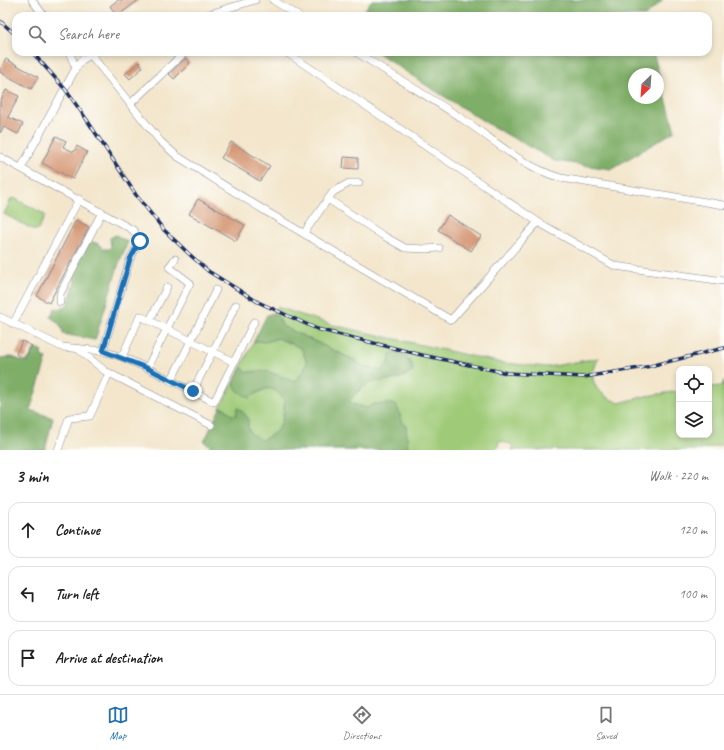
<!DOCTYPE html>
<html lang="en">
<head>
<meta charset="utf-8">
<style>
  body { margin:0; font-family:Caveat,sans-serif; background:#f6f6f6; color:#222 }
  .controls { position:absolute; right:12px; bottom:12px; display:grid; overflow:hidden; border-radius:8px; box-shadow:0 2px 6px #0003 }
  .controls button { width:36px; height:36px; display:grid; place-items:center; padding:0; border:0; border-bottom:1px solid #e0e0e0; background:#fff; color:#222; font:20px sans-serif }
  .compass { position:absolute; left:628px; top:68px; width:36px; height:36px; border-radius:50%; background:#fff; box-shadow:0 2px 6px #0003; rotate:205deg }
  .stop { position:absolute; width:12px; height:12px; margin:-9px; border:3px solid #1f6fb2; border-radius:50%; background:#fff }
  .stop.end { background:#1f6fb2; border-color:#fff; box-shadow:0 1px 4px #0008 }
  .list { margin:0; padding:0; list-style:none }
  h2 { display:flex; justify-content:space-between; align-items:center; height:52px; margin:0; padding:0 16px; font-size:17px }
  h2 small { font-size:13px; font-weight:400; color:#767676 }
  .list li { display:grid; grid-template-columns:26px 1fr auto; gap:12px; align-items:center; box-sizing:border-box; height:56px; margin:0 8px 8px; padding:0 8px; border:1px solid #e0e0e0; border-radius:12px }
  .list b { display:block; font-size:15px; white-space:nowrap }
  .list em { font-size:13px; font-style:normal; color:#767676 }
  .icon { flex:none; width:22px; height:22px; fill:none; stroke:currentColor; stroke-width:2; stroke-linecap:round; stroke-linejoin:round }
  .map { position:relative; flex:none; width:724px; height:450px; overflow:hidden }
  .search { position:absolute; background:#fff; box-shadow:0 2px 6px #0003; left:12px; right:12px; top:12px; height:44px; display:flex; align-items:center; gap:10px; box-sizing:border-box; padding:0 14px; border-radius:12px; color:#767676; font-size:15px }
  .sheet { height:244px; background:#fff }
  nav { display:flex; justify-content:space-around; align-items:center; box-sizing:border-box; height:56px; border-top:1px solid #e0e0e0; background:#fff; font-size:11px; color:#767676 }
  nav a { display:grid; justify-items:center; gap:2px }
  nav .on { color:#1f6fb2 }
  .map>svg:first-child { display:block }
  .green { fill:#9fca77; stroke:#5d7c6a }
  .forest { fill:#7fae68; stroke:#4d6e63; fill-rule:evenodd }
  .building { fill:#d59876 }
  .lines { fill:none; stroke-linecap:round; stroke-linejoin:round }
  .minor-casing { stroke:#878a95; stroke-width:8 }
  .minor { stroke:#fff; stroke-width:7 }
  .rail-casing { stroke:#1b2f5e; stroke-width:3.5 }
  .rail { stroke:#fdfcf7; stroke-width:2; stroke-dasharray:6; stroke-linecap:butt }
  .route { stroke:#1f6fb2; stroke-width:5 }
</style>
</head>
<body>
<div class="map">
<svg width="724" height="450" viewBox="0 0 724 450">
  <rect width="100%" height="100%" fill="#fdfcf7"/>
  <filter id="ink" filterUnits="userSpaceOnUse"><feTurbulence type="fractalNoise" baseFrequency=".025" numOctaves="2"/><feDisplacementMap in="SourceGraphic" scale="8" xChannelSelector="R" yChannelSelector="G"/><feConvolveMatrix kernelMatrix="1 2 1 2 8 2 1 2 1" color-interpolation-filters="sRGB"/></filter>
  <filter id="wash" filterUnits="userSpaceOnUse"><feTurbulence type="fractalNoise" baseFrequency=".012" numOctaves="4" result="noise"/><feDisplacementMap in="SourceGraphic" scale="16" xChannelSelector="R" yChannelSelector="G"/><feGaussianBlur stdDeviation="0.9" result="paint"/><feColorMatrix in="noise" values="0 0 0 0 0 0 0 0 0 0 0 0 0 0 0 0 0 1.4 0 .05"/><feComposite in="paint" operator="in"/></filter>
  <g filter="url(#wash)">
    <rect width="100%" height="100%" fill="#f3e6cc"/>
    <g class="green">
      <path d="M14,198L44,214L45,216L38,230H34L4,214L11,199Z"/>
      <path d="M277,307L333,325L502,363L548,367L598,358L593,373V380L597,389L608,398L619,403L646,396L679,391V435H709V387L722,386L724,380V444L701,450H512L514,445L499,441L498,446L493,450H446L438,448L437,450H408L406,426L402,421L397,407L374,404L367,408L352,404L349,401C355,395 360,388 368,384C383,378 398,384 413,370L412,364L405,354L389,362L382,371L364,367L354,360L282,326L279,318L273,313Z"/>
      <path d="M278,338L301,348L307,362L303,372L295,382L257,371L247,372L241,367L254,341L266,342Z"/>
      <path d="M234,381V385L249,398C266,388 271,382 285,400C282,421 284,430 262,440C250,435 247,432 248,418L237,409L236,416L230,414L225,408H220Z"/>
    </g>
    <g class="forest">
      <path d="M372,0H663L645,16H360Z"/>
      <path d="M377,52H653L675,131L611,169L555,161L490,125L429,87ZM634,74H658V98H634Z"/>
      <path d="M116,235L128,242L119,263L95,340L63,334C62,325 57,321 50,317L55,308L60,310L68,304L75,282L73,272L89,241L99,244L103,249H109L111,247L110,238Z"/>
      <path d="M273,313L279,318L282,326L354,360L364,367L382,371L389,362L390,354L396,351C406,355 411,360 413,370C397,384 383,378 368,384C360,388 355,395 349,401L352,404L367,408L374,404H396L402,421L406,426L408,450H209L211,446L204,442L220,408H225L230,414L236,416L237,409L239,408L248,418C247,432 250,434 262,440C284,430 282,422 285,401C271,382 266,388 249,398C230,387 232,385 241,367L247,372L268,371L295,382L303,372L307,362L301,348L278,338L266,342L254,341L267,315Z"/>
      <path d="M34,349L42,350L41,356L47,358L30,410L53,418L45,450H0V358L12,357L25,362L29,359Z"/>
    </g>
    <g id="blocks">
      <g class="building">
        <path d="M118,0H139L117,16L110,6Z"/>
        <path d="M186,58L190,63L174,79L169,74Z"/>
        <path d="M6,59L38,77L31,89L0,72V69Z"/>
        <path d="M139,62L143,67L130,79L125,74Z"/>
        <path d="M6,90L19,96L8,117L23,124L18,134L4,127L0,133V102Z"/>
        <path d="M56,136L66,141L63,147L74,152L77,146L87,152L73,179L42,163Z"/>
        <path d="M231,142L270,166L260,181L221,158Z"/>
        <path d="M344,157L358,158V169L343,168Z"/>
        <path d="M198,199L245,225L236,241L189,214Z"/>
        <path d="M448,215L481,236L471,251L438,230Z"/>
        <path d="M76,220L89,227L49,303L37,296Z"/>
        <path d="M22,341L32,346L25,359L16,354Z"/>
      </g>
    </g>
  </g>
  <g filter="url(#ink)">
    <use href="#blocks" fill-opacity="0" stroke="#878a95" stroke-width="1"/>
    <g class="lines">
      <g class="minor-casing">
        <g id="minor">
          <path d="M32,0L44,16"/>
          <path d="M273,0L298,16"/>
          <path d="M203,16L255,0"/>
          <path d="M69,52L76,68"/>
          <path d="M286,52L538,222"/>
          <path d="M356,52C392,75 429,97 464,120C495,141 525,168 561,178L724,205"/>
          <path d="M91,55L160,141L177,156L267,212L451,320L538,222L615,266L724,281"/>
          <path d="M130,104L185,52"/>
          <path d="M0,157L133,230L140,241L130,259L103,351"/>
          <path d="M21,168L76,68L82,60L96,52"/>
          <path d="M328,199L382,235L405,248L426,249L439,248"/>
          <path d="M304,233L333,192L349,183H359"/>
          <path d="M60,302V294L102,212"/>
          <path d="M0,317L62,347L103,351L122,357L140,316L234,362"/>
          <path d="M150,320L167,287"/>
          <path d="M13,324L79,199"/>
          <path d="M78,349L105,371L211,425"/>
          <path d="M122,357L147,368L214,402L254,322"/>
          <path d="M147,368L190,283L169,267L175,259"/>
          <path d="M171,381L216,290"/>
          <path d="M193,391L236,305"/>
          <path d="M58,450L69,418L90,416L109,373"/>
        </g>
      </g>
      <use href="#minor" class="minor"/>
      <g class="rail-casing">
        <g id="rail">
          <path d="M0,21L16,35"/>
          <path d="M32,52L65,89L87,120L136,195L164,230L188,253L208,271L258,302L317,329L422,355L507,373L584,377L646,367L724,348"/>
        </g>
      </g>
      <use href="#rail" class="rail"/>
    </g>
  </g>
  <g class="lines" filter="url(#ink)">
    <path class="route" d="M140,241L130,259L103,351L147,368L193,391"/>
  </g>
</svg>
<div class="controls">
<button><svg class="icon" aria-label="locate" viewBox="0 0 24 24"><circle cx="12" cy="12" r="6"/><path d="M12 2v4M12 18v4M2 12h4M18 12h4"/></svg></button>
<button><svg class="icon" aria-label="layers" viewBox="0 0 24 24"><path d="M12 4l9 5-9 5-9-5zM3 14l9 5 9-5"/></svg></button>
</div>
<svg class="compass" viewBox="-18 -18 36 36"><path d="M0-13l5 13h-10z" fill="#e53935"/><path d="M0 13l5-13h-10z" fill="#767676"/></svg>
<div class="stop" style="left:140px;top:241px"></div>
<div class="stop end" style="left:193px;top:391px"></div>
<div class="search"><svg class="icon" aria-label="search" viewBox="0 0 24 24"><circle cx="10" cy="10" r="6"/><path d="M15 15l6 6"/></svg>Search here</div>
</div>
<section class="sheet">
<h2>3 min<small>Walk · 220 m</small></h2>
<ul class="list">
<li><svg class="icon" aria-label="ahead" viewBox="0 0 24 24"><path d="M12 20V5M6 11l6-6 6 6"/></svg><div><b>Continue</b></div><em>120 m</em></li>
<li><svg class="icon" aria-label="left" viewBox="0 0 24 24"><path d="M17 20v-9H6M10 6l-5 5 5 5"/></svg><div><b>Turn left</b></div><em>100 m</em></li>
<li><svg class="icon" aria-label="arrive" viewBox="0 0 24 24"><path d="M6 21V4h12l-3 4 3 4H6"/></svg><div><b>Arrive at destination</b></div></li>
</ul>
</section>
<nav>
<a class="on"><svg class="icon" aria-label="map" viewBox="0 0 24 24"><path d="M3 6l6-2 6 2 6-2v14l-6 2-6-2-6 2zM9 4v14M15 6v14"/></svg>Map</a>
<a><svg class="icon" aria-label="directions" viewBox="0 0 24 24"><path d="M12 3l9 9-9 9-9-9zM9 14v-3h6M13 9l2 2-2 2"/></svg>Directions</a>
<a><svg class="icon" aria-label="saved" viewBox="0 0 24 24"><path d="M7 4h10v16l-5-4-5 4z"/></svg>Saved</a>
</nav>
</body>
</html>
